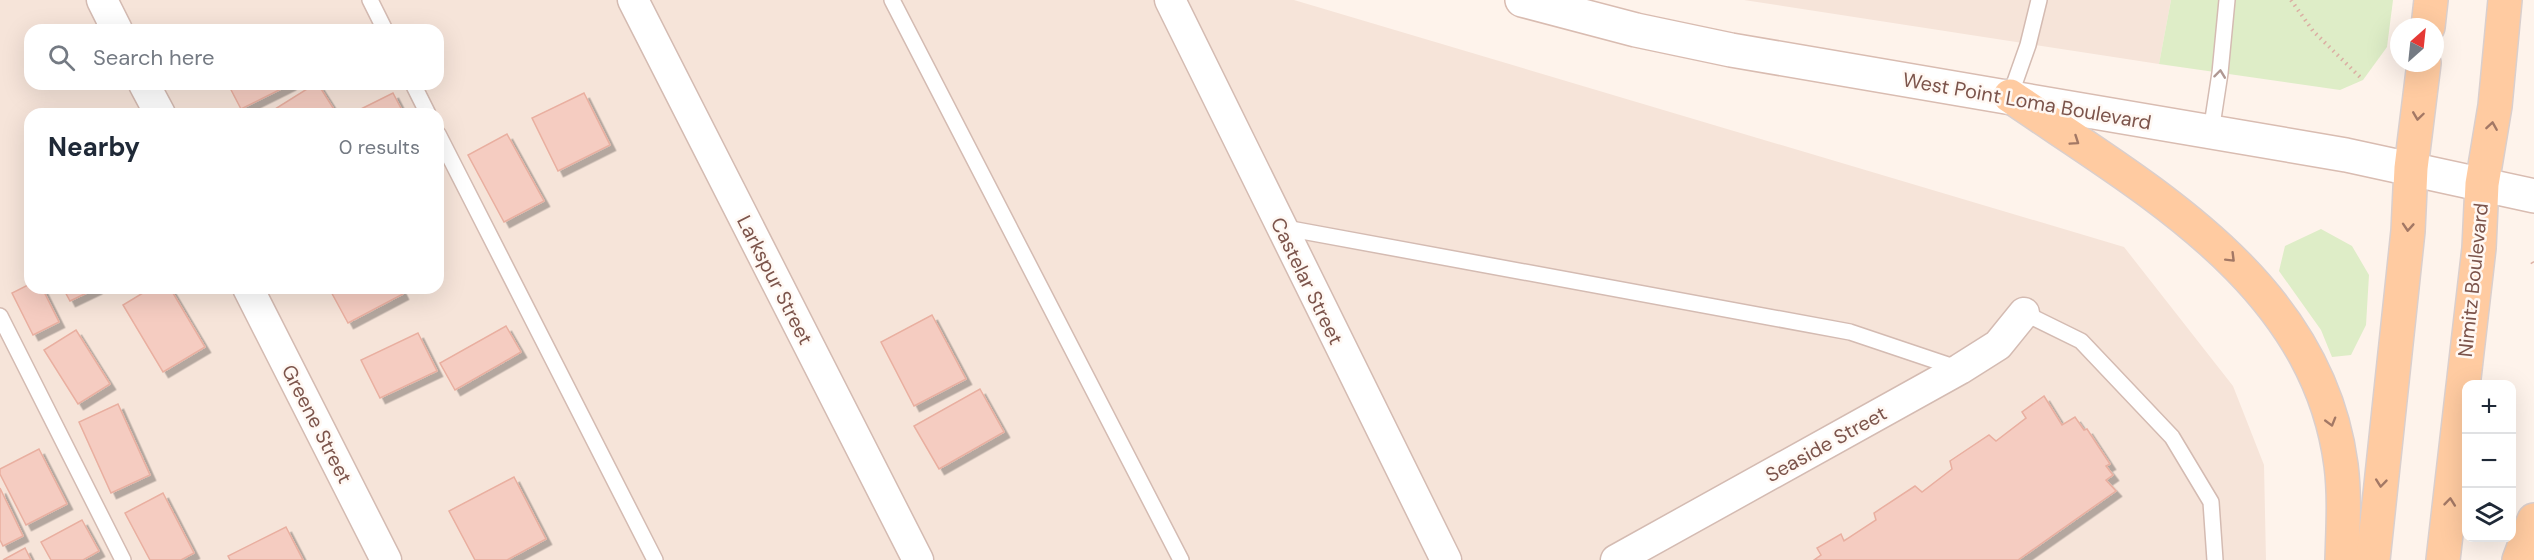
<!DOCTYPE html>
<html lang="en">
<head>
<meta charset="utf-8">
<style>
  body { margin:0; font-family:"DM Sans",sans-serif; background:#f6f6f7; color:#1f2937 }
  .controls { position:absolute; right:18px; bottom:18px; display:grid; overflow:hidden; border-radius:12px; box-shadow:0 6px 24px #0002 }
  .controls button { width:54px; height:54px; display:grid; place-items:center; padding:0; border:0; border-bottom:2px solid #e0e1e3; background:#fff; color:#1f2937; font:30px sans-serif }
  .compass { position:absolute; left:2390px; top:18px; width:54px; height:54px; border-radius:50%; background:#fff; box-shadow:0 6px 24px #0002; rotate:27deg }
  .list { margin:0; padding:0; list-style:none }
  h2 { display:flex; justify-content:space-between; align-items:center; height:78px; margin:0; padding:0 24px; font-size:26px }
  h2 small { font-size:20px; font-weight:400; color:#747a83 }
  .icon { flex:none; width:33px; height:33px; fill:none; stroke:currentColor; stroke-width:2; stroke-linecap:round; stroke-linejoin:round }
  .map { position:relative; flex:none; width:2534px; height:560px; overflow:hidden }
  .search { position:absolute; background:#fff; box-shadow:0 6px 24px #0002; left:24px; top:24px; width:420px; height:66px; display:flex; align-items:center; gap:15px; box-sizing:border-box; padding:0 21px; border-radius:18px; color:#747a83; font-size:22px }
  .panel { position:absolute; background:#fff; box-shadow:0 6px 24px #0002; left:24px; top:108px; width:420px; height:186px; border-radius:18px }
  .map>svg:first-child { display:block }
  .residential { fill:#f6e4d9; fill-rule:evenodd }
  .green { fill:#deedc7 }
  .building { fill:#f5ccc1; stroke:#e9afa0; stroke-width:1.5; filter:url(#shadow) }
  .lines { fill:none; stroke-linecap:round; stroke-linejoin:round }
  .lane-casing { stroke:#d4bbb2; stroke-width:18 }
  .street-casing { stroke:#d4bbb2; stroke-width:33 }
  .secondary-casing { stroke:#d9bcb1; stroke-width:36 }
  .primary-casing { stroke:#dacfcd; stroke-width:36 }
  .path { stroke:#dbafa3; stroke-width:4; stroke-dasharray:1.5 4.5; stroke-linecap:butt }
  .lane { stroke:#fff; stroke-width:15 }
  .street { stroke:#fff; stroke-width:30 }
  .secondary { stroke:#fff; stroke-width:33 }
  .primary { stroke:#ffcba1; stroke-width:33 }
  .oneway { stroke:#b09893 }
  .oneway2 { stroke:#a37865 }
  .labels { text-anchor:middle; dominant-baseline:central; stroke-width:5; stroke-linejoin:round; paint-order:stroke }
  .street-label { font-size:20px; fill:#7c544b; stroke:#fff8f3 }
</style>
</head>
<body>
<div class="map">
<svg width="2534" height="560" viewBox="0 0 2534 560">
  <defs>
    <filter id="shadow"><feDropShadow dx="5.5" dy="5.5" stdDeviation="0" flood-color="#0004"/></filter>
  </defs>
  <rect width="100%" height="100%" fill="#fef3eb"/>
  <g class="residential">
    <path d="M0,0H1294L2124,247L2233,386L2264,465L2266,560H0ZM30,30H438V84H30ZM30,114H438V288H30Z"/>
    <path d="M1744,0H2171L2159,64Z"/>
  </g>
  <g class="green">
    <path d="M2171,0H2393L2387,47L2363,80L2340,90L2159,64Z"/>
    <path d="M2321,229L2352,246L2369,275L2366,325L2351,355L2332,357L2321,330L2279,271L2285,246Z"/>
  </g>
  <g class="building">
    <path d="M228,84H291L241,109Z"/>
    <path d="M315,84H318L337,114H267Z"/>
    <path d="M393,93L404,114H358L357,111Z"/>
    <path d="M584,93L610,145L558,171L532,118Z"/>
    <path d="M507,134L544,201L504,222L468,155Z"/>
    <path d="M30,284V288H42L59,322L33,335L12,293Z"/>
    <path d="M63,288H97L70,301Z"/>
    <path d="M151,288H170L205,347L163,372L123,305Z"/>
    <path d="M329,288H400L403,294L348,323Z"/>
    <path d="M932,315L966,379L914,406L881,342Z"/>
    <path d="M506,326L521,352L455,390L440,363Z"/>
    <path d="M76,330L110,384L78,404L44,350Z"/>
    <path d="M418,333L437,371L380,398L361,360Z"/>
    <path d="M980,389L1004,432L939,469L914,426Z"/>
    <path d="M2044,396L2062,425L2075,417L2084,430L2087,429L2110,464L2106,466L2113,475L2106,480L2116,491L2018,560H1814L1821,555L1817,548L1841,534L1844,541L1876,520L1874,513L1915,486L1922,492L1952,469L1950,461L1989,435L1996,441L2026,418L2022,412Z"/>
    <path d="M118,404L150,475L111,493L79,422Z"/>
    <path d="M39,449L67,504L26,525L0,474V469Z"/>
    <path d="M514,477L546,539L507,560H475L449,511Z"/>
    <path d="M0,488L23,536L3,546L0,540Z"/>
    <path d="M163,493L194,553L181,560H150L125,513Z"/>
    <path d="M82,520L99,551L83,560H51L41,542Z"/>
    <path d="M286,527L303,560H230L228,556Z"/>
    <path d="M25,548L31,560H3Z"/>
  </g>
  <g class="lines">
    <g class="lane-casing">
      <g id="lane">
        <path d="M370,0L385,30"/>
        <path d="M892,0L1181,560"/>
        <path d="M413,84L428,114"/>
        <path d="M2010,96L2028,45L2039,0"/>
        <path d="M2211,132L2220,73L2227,0"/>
        <path d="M438,134L655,560"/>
        <path d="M1280,227L1850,332L1960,369"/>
        <path d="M2024,313L2081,341L2172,437L2211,502L2215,560"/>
        <path d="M0,316L123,560"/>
      </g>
    </g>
    <g class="street-casing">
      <g id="street">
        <path d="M102,0L117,30"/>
        <path d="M633,0L918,560"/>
        <path d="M1170,0L1446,560"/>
        <path d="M144,84L160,114"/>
        <path d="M248,288L386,560"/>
        <path d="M1616,560L1960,369L1998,345L2024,313"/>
      </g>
    </g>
    <g class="secondary-casing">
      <path id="secondary" d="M1522,0L1636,30L1731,50L2346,155L2534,196"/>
    </g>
    <g class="primary-casing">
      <g id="primary">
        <path d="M2428,27L2431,0"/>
        <path d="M2010,96C2147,190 2317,282 2341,465C2345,496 2343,528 2342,560"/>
        <path d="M2373,560L2408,231L2411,168L2424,63"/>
        <path d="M2443,560L2479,248L2482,184L2495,106L2505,0"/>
        <path d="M2519,560L2534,520"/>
      </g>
    </g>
    <g class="path">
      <path d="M2291,0L2313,31L2363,80"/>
      <path d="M2532,262L2534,265"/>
    </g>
    <use href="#lane" class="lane"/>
    <use href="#street" class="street"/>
    <use href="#secondary" class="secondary"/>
    <use href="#primary" class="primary"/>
  </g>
  <defs><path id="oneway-chevron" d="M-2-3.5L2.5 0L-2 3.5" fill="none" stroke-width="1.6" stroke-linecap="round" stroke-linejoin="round" transform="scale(1.5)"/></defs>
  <use class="oneway" href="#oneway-chevron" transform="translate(2220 74) rotate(-83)"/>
  <g class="oneway2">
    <use href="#oneway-chevron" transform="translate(2418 116) rotate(98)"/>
    <use href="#oneway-chevron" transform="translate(2492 126) rotate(-81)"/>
    <use href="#oneway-chevron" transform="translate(2075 141) rotate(34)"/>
    <use href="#oneway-chevron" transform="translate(2408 227) rotate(94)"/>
    <use href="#oneway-chevron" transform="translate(2231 258) rotate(45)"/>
    <use href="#oneway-chevron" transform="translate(2331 422) rotate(74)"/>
    <use href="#oneway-chevron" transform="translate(2381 483) rotate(96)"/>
    <use href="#oneway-chevron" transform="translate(2450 502) rotate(-84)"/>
  </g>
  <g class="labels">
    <g class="street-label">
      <text transform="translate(2027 101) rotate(10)">West Point Loma Boulevard</text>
      <text transform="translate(775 280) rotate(63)">Larkspur Street</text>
      <text transform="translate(2473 280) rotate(-84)">Nimitz Boulevard</text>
      <text transform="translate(1307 281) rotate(64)">Castelar Street</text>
      <text transform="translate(317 424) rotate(63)">Greene Street</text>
      <text transform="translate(1826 444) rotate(-29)">Seaside Street</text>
    </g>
  </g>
</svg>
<div class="controls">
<button>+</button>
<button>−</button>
<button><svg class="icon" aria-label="layers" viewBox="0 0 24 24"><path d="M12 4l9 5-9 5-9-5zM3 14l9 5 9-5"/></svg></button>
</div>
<svg class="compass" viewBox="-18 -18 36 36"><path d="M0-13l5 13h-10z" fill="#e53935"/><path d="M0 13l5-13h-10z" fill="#747a83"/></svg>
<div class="search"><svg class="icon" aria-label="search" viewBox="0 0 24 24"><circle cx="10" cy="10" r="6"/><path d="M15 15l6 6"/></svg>Search here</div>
<section class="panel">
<h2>Nearby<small>0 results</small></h2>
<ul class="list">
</ul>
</section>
</div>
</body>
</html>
